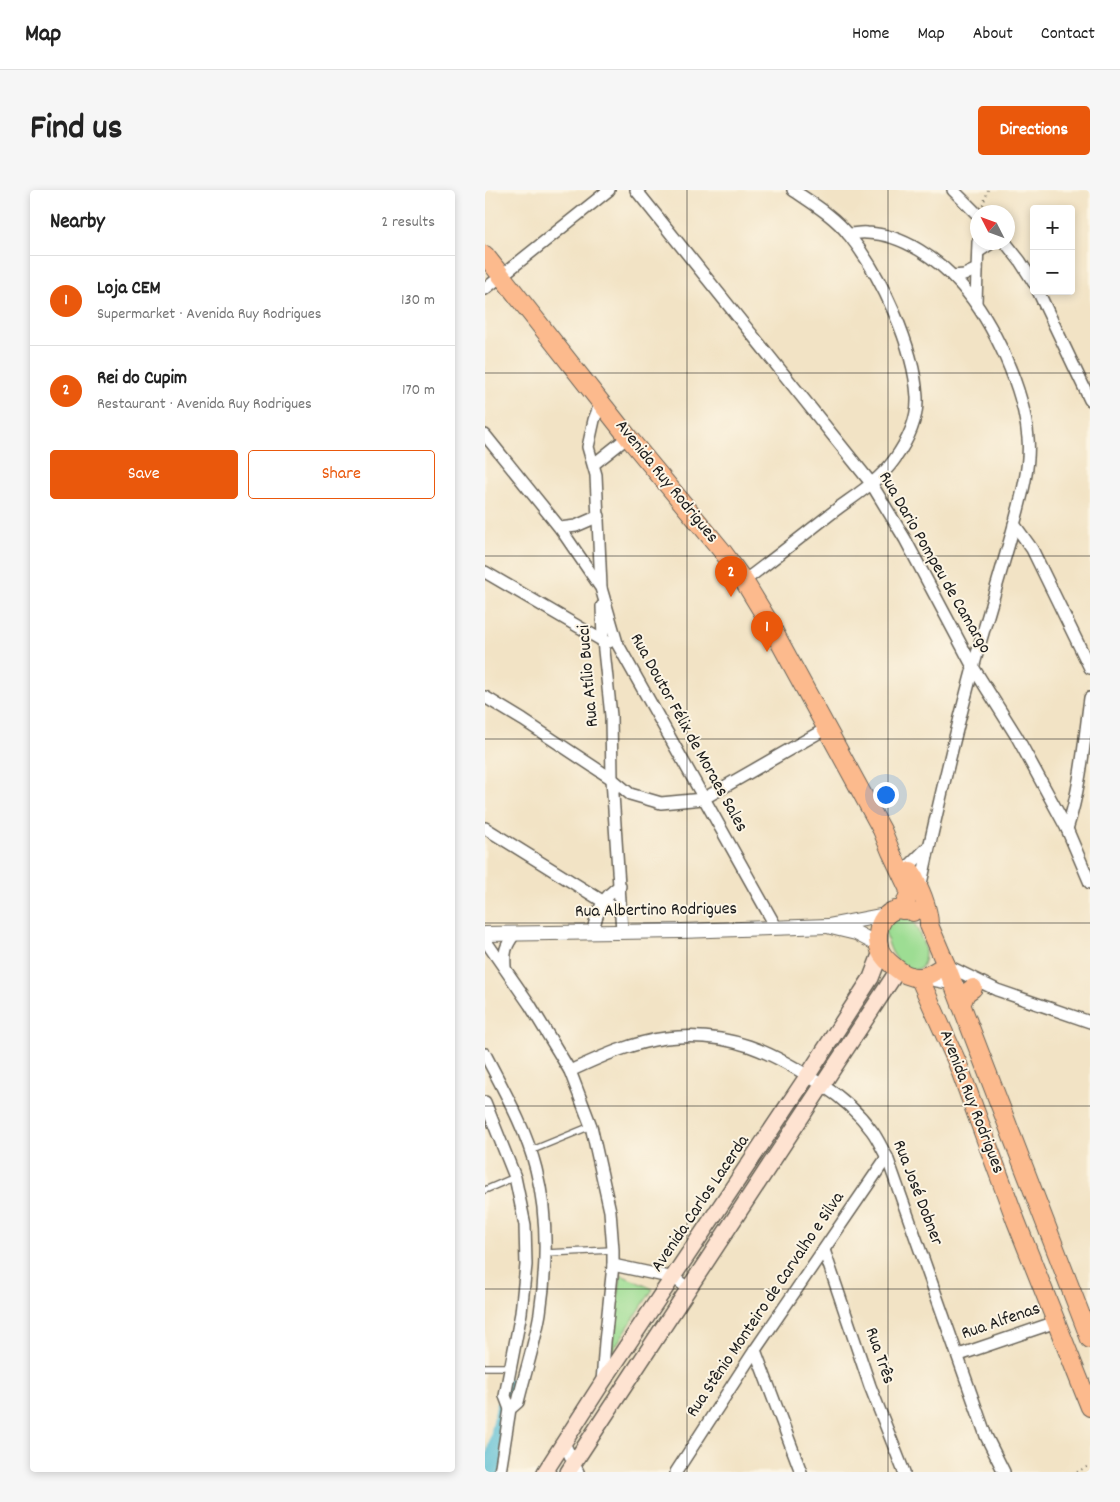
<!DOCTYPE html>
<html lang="en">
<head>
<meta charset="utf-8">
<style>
  body { margin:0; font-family:Dekko,sans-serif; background:#f6f6f6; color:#222 }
  .controls { position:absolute; right:15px; top:15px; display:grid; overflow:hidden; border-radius:5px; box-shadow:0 2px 8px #0003 }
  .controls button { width:45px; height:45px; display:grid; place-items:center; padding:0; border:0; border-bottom:1px solid #e0e0e0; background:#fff; color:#222; font:25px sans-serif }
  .compass { position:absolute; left:485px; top:15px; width:45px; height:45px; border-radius:50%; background:#fff; box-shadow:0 2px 8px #0003; rotate:312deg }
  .you { position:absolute; left:400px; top:604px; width:18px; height:18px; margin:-12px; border:4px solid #fff; border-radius:50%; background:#1a73e8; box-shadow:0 0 0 8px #1a73e833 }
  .badge { display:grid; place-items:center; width:32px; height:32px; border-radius:50%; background:#ea580c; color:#fff; font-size:16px; font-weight:700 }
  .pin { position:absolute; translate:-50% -41px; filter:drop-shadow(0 1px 2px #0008) }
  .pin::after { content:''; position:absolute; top:26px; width:18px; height:15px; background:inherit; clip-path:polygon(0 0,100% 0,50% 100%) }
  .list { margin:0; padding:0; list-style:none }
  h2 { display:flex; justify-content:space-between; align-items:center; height:65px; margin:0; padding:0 20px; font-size:21px }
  h2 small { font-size:16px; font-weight:400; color:#767676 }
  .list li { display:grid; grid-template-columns:32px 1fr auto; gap:15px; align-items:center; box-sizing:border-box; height:90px; padding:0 20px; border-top:1px solid #e0e0e0 }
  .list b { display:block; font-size:19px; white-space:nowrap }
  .list p { margin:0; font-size:16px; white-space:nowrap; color:#767676 }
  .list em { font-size:16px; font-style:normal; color:#767676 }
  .actions { display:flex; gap:10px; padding:15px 20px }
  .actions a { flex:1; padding:11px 0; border:1px solid #ea580c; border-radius:5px; text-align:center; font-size:18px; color:#ea580c }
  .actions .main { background:#ea580c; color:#fff }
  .map { position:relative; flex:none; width:605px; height:1282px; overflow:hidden; border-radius:5px }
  header { display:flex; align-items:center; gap:30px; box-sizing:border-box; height:70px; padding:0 25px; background:#fff; border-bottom:1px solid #e0e0e0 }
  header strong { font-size:24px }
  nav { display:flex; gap:28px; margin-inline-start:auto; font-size:18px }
  .intro { display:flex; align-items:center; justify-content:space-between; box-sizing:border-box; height:120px; padding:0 30px }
  h1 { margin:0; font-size:35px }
  .button { padding:12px 22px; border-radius:5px; background:#ea580c; color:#fff; font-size:18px; font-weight:700 }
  main { display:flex; gap:30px; padding:0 30px }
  aside { flex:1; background:#fff; border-radius:5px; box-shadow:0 2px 8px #0003 }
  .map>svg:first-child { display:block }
  .park { fill:#9ddd93; stroke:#5c7c58 }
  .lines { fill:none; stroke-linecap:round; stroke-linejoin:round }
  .river { stroke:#56bdd4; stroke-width:18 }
  .service-casing { stroke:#676257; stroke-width:8 }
  .minor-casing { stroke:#676257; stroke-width:14 }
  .tertiary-casing { stroke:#676257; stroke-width:16 }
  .secondary-casing { stroke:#676257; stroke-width:18 }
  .primary-casing { stroke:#676257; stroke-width:20 }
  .path { stroke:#676257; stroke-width:2; stroke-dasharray:1 4; stroke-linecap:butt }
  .service { stroke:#fff; stroke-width:5.5 }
  .minor { stroke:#fff; stroke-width:11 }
  .tertiary { stroke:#fff; stroke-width:14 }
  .secondary { stroke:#fee3d1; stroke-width:15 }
  .primary { stroke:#fcba8d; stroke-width:18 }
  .grid { fill:none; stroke:#1c1c1c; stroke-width:1; stroke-opacity:0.55 }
  .labels { text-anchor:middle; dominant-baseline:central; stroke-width:4; stroke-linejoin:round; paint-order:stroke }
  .street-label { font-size:18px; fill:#1c1c1c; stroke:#fcf5e5 }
</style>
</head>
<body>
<header>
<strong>Map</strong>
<nav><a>Home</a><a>Map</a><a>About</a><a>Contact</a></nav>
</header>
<div class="intro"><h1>Find us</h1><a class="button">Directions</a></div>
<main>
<aside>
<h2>Nearby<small>2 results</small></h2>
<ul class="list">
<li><span class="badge">1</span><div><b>Loja CEM</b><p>Supermarket · Avenida Ruy Rodrigues</p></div><em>130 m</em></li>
<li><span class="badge">2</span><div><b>Rei do Cupim</b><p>Restaurant · Avenida Ruy Rodrigues</p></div><em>170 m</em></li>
</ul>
<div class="actions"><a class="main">Save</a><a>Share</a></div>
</aside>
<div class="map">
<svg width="605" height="1282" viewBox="0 0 605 1282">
  <rect width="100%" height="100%" fill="#fcf5e5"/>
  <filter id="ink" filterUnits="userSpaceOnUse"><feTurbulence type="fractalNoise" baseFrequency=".02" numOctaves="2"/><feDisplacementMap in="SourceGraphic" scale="10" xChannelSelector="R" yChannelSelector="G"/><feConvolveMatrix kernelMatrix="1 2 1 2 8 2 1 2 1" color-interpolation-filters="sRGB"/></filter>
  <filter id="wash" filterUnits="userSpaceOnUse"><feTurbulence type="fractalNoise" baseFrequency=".0096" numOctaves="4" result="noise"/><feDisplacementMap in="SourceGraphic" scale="20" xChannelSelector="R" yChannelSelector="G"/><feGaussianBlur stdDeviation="1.12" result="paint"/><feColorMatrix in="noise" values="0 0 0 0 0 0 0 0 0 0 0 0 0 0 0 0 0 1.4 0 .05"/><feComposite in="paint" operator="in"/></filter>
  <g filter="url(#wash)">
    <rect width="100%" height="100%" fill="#f2e3c5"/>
    <g class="park">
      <path d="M408,725L428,730C435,747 446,761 436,778L425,781C407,767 405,761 400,740Z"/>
      <path d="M136,1085L168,1099L126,1163Z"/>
    </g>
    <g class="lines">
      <path class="river" d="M7,1282L24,1197"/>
    </g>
  </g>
  <g filter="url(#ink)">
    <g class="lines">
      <g class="service-casing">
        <g id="service">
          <path d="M45,961L106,936"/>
          <path d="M0,1000L30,987"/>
          <path d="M61,1063L128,1060"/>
          <path d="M0,1177H25"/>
        </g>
      </g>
      <g class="minor-casing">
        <g id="minor">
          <path d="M151,0L386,293L420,349L488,477L532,547L582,639L605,693"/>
          <path d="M468,0L492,24"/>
          <path d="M363,44C369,44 376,42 382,43C418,44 454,70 477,96C509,133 539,199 543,248C546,280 533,319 525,350C515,384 505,418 495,453C472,534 453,616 435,698"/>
          <path d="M520,52L535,71L549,93"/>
          <path d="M493,62L508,52"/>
          <path d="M468,86L479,85L492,79"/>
          <path d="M0,99L124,0"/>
          <path d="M553,101L605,210"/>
          <path d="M491,112L493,52"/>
          <path d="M0,245L75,338L116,398L132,453L291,737"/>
          <path d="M109,274L143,247"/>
          <path d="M529,334L547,359L605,478"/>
          <path d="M75,338L91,336L114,326"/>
          <path d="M0,382L118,451L124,452"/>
          <path d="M259,391C290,368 321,343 352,319C371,305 395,290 409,270C422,252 433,230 432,207C429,156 396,85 364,45C349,26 327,13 308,0"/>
          <path d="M116,397L111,285L103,257L109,230L116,212"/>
          <path d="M117,416L118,451L126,526L127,589L137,741"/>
          <path d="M0,507L38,530L127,589L145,604L176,613L218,609L342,538"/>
          <path d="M0,638L135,722"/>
          <path d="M582,639C596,597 599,552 605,508"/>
          <path d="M424,676L444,656"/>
          <path d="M108,742C111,723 118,706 135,696"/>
          <path d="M0,750L45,815L85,881L106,936L125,1021L128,1060V1075L120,1152L117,1192"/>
          <path d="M461,775L512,800L605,832"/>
          <path d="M20,777C19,761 20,757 30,743"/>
          <path d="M437,788L473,795"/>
          <path d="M0,864C19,901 41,939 51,979C63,1026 62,1076 55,1123C50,1153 40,1183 33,1212L25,1219L15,1282"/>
          <path d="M85,881C115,867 148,852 181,848C243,840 288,862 337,895C356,907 374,923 387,941C393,949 397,959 402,967L501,1246L519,1282"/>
          <path d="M0,912L30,987L40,1035L41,1075L36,1123L20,1206L25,1219"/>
          <path d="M339,1060L385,1196L419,1282"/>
          <path d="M128,1075L189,1088L203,1098"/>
          <path d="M270,1160L316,1282"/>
          <path d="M474,1165L571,1132"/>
          <path d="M79,1253L93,1282"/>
          <path d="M191,1282L270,1160L402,967"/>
        </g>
      </g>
      <g class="tertiary-casing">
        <g id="tertiary">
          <path d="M346,737L371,743L394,755"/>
          <path d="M0,744L196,741L343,736L400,725"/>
        </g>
      </g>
      <g class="secondary-casing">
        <g id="secondary">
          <path d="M60,1282L117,1193L323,885L386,788L396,762"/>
          <path d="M83,1282L413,780"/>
        </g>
      </g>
      <g class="primary-casing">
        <g id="primary">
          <path d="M0,65L143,247L238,362L259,391L282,429L397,640L406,662L423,698L424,703L418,720"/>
          <path d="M426,681C434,697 444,717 444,735L461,775L605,1149"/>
          <path d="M428,722C402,711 387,737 395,760C398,768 405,773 411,778C418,784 427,788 436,787C445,786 453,779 461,775"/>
          <path d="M434,787L472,872L531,1031L605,1217"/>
          <path d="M476,815L481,803L488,798"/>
        </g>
      </g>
      <g class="path">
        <path d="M498,15L503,0"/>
        <path d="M592,1282L605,1275"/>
      </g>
      <use href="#service" class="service"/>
      <use href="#minor" class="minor"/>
      <use href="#tertiary" class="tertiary"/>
      <use href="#secondary" class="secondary"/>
      <use href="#primary" class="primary"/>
    </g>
  </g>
  <path class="grid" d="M202,0V1282M403,0V1282M0,183H605M0,366H605M0,549H605M0,733H605M0,916H605M0,1099H605"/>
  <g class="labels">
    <g class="street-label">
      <text transform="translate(181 292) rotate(51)">Avenida Ruy Rodrigues</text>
      <text transform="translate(449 373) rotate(60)">Rua Dario Pompeu de Camargo</text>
      <text transform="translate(104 486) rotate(-95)">Rua Atílio Bucci</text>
      <text transform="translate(203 543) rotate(61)">Rua Doutor Félix de Moraes Sales</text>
      <text transform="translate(171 721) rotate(-1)">Rua Albertino Rodrigues</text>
      <text transform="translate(486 912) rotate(69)">Avenida Ruy Rodrigues</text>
      <text transform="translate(432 1003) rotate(69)">Rua José Dobner</text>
      <text transform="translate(216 1014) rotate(-56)">Avenida Carlos Lacerda</text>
      <text transform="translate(281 1115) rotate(-56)">Rua Stênio Monteiro de Carvalho e Silva</text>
      <text transform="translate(516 1132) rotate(-19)">Rua Alfenas</text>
      <text transform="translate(394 1166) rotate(71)">Rua Três</text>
    </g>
  </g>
</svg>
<div class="controls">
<button>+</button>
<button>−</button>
</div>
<svg class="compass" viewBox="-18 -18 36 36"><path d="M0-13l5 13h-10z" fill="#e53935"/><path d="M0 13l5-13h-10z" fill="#767676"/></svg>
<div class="you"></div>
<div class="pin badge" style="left:282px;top:462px">1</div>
<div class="pin badge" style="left:246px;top:407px">2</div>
</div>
</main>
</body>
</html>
